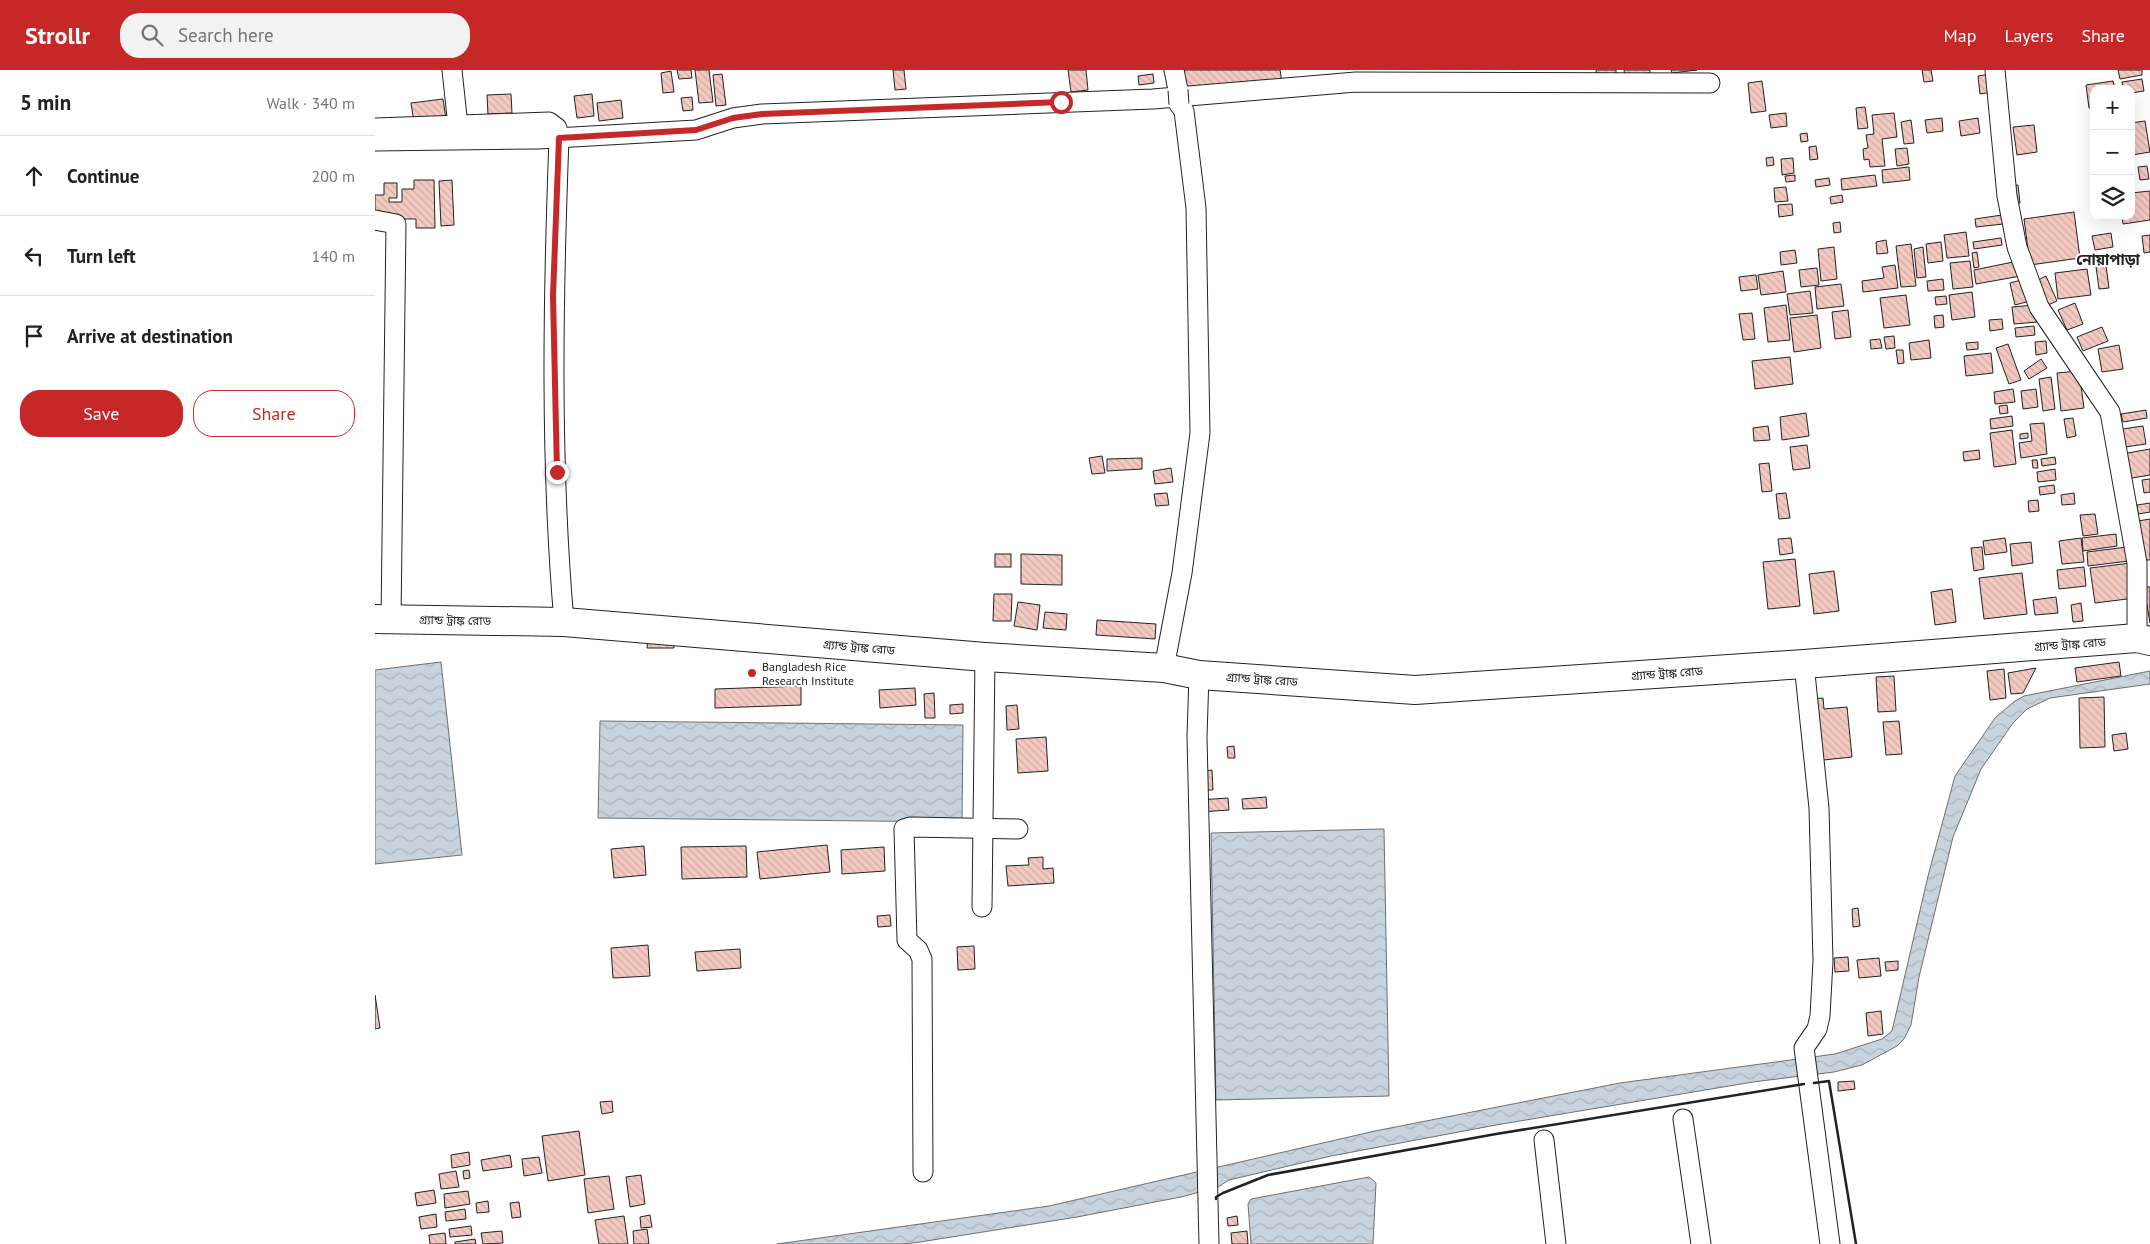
<!DOCTYPE html>
<html lang="en">
<head>
<meta charset="utf-8">
<style>
  body { margin:0; font-family:"PT Sans","Noto Sans Bengali",sans-serif; background:#f2f2f2; color:#202124 }
  .controls { position:absolute; right:15px; top:15px; display:grid; overflow:hidden; border-radius:10px; box-shadow:0 5px 20px #0002 }
  .controls button { width:45px; height:45px; display:grid; place-items:center; padding:0; border:0; border-bottom:1px solid #e0e0e0; background:#fff; color:#202124; font:25px sans-serif }
  .stop { position:absolute; width:15px; height:15px; margin:-11px; border:4px solid #c62828; border-radius:50%; background:#fff }
  .stop.end { background:#c62828; border-color:#fff; box-shadow:0 1px 5px #0008 }
  .list { margin:0; padding:0; list-style:none }
  h2 { display:flex; justify-content:space-between; align-items:center; height:65px; margin:0; padding:0 20px; font-size:21px }
  h2 small { font-size:16px; font-weight:400; color:#757577 }
  .list li { display:grid; grid-template-columns:32px 1fr auto; gap:15px; align-items:center; box-sizing:border-box; height:80px; padding:0 20px; border-top:1px solid #e0e0e0 }
  .list b { display:block; font-size:19px; white-space:nowrap }
  .list em { font-size:16px; font-style:normal; color:#757577 }
  .actions { display:flex; gap:10px; padding:15px 20px }
  .actions a { flex:1; padding:11px 0; border:1px solid #c62828; border-radius:20px; text-align:center; font-size:18px; color:#c62828 }
  .actions .main { background:#c62828; color:#fff }
  .icon { flex:none; width:28px; height:28px; fill:none; stroke:currentColor; stroke-width:2; stroke-linecap:round; stroke-linejoin:round }
  .map { position:relative; flex:none; width:1775px; height:1174px; overflow:hidden }
  header { display:flex; align-items:center; gap:30px; box-sizing:border-box; height:70px; padding:0 25px; background:#c62828; color:#fff }
  header strong { font-size:24px }
  nav { display:flex; gap:28px; margin-inline-start:auto; font-size:18px }
  .search { width:350px; height:45px; background:#f2f2f2; display:flex; align-items:center; gap:12px; box-sizing:border-box; padding:0 18px; border-radius:20px; color:#757577; font-size:19px }
  main { display:flex }
  aside { flex:1; background:#fff }
  .map>svg:first-child { display:block }
  .water { fill:url(#water-waves); stroke:#6f6f6f }
  .building { fill:url(#building-back-hatch); stroke:#222 }
  .lines { fill:none; stroke-linecap:round; stroke-linejoin:round }
  .minor-casing { stroke:#222; stroke-width:21 }
  .highway-casing { stroke:#222; stroke-width:30 }
  .minor { stroke:#fff; stroke-width:19 }
  .highway { stroke:#fff; stroke-width:28 }
  .minor-bridge-casing { stroke:#222; stroke-width:21; stroke-linecap:butt }
  .minor-bridge { stroke:#fff; stroke-width:19 }
  .wall { stroke:#222; stroke-width:2.5 }
  .route { stroke:#c62828; stroke-width:6 }
  .poi-dot { fill:#c62828; stroke:#fff; stroke-width:2 }
  .labels { text-anchor:middle; dominant-baseline:central; stroke-width:4; stroke-linejoin:round; paint-order:stroke }
  .street-label { font-size:12px; fill:#222; stroke:#fff }
  .poi-label { font-size:12px; fill:#222; stroke:#fff; text-anchor:start }
  .quarter-label { font-size:15px; font-weight:bold; fill:#222; stroke:#fff }
</style>
</head>
<body>
<header>
<strong>Strollr</strong>
<div class="search"><svg class="icon" aria-label="search" viewBox="0 0 24 24"><circle cx="10" cy="10" r="6"/><path d="M15 15l6 6"/></svg>Search here</div>
<nav><a>Map</a><a>Layers</a><a>Share</a></nav>
</header>
<main>
<aside>
<h2>5 min<small>Walk · 340 m</small></h2>
<ul class="list">
<li><svg class="icon" aria-label="ahead" viewBox="0 0 24 24"><path d="M12 20V5M6 11l6-6 6 6"/></svg><div><b>Continue</b></div><em>200 m</em></li>
<li><svg class="icon" aria-label="left" viewBox="0 0 24 24"><path d="M17 20v-9H6M10 6l-5 5 5 5"/></svg><div><b>Turn left</b></div><em>140 m</em></li>
<li><svg class="icon" aria-label="arrive" viewBox="0 0 24 24"><path d="M6 21V4h12l-3 4 3 4H6"/></svg><div><b>Arrive at destination</b></div></li>
</ul>
<div class="actions"><a class="main">Save</a><a>Share</a></div>
</aside>
<div class="map">
<svg width="1775" height="1174" viewBox="0 0 1775 1174">
  <defs>
    <pattern id="water-waves" width="16" height="10" patternUnits="userSpaceOnUse" patternTransform="scale(1.25)"><rect width="16" height="10" fill="#c7d3dd"/><path d="M0 5q4-4 8 0t8 0" fill="none" stroke="#abb5bd"/></pattern>
    <pattern id="building-back-hatch" width="6" height="6" patternUnits="userSpaceOnUse" patternTransform="scale(1.25)"><rect width="6" height="6" fill="#f3c9c0"/><path d="M-1 5l2 2M0 0l6 6M5-1l2 2" fill="none" stroke="#d0aca5"/></pattern>
  </defs>
  <rect width="100%" height="100%" fill="#fff"/>
  <g class="water">
    <path d="M66,592L87,785L0,794V600Z"/>
    <path d="M1775,601V614L1675,628L1652,639L1638,653L1606,699L1578,767L1544,907L1536,955L1529,969L1522,976L1487,995L1459,1002L1378,1012L1121,1055L956,1086L854,1110L843,1117L806,1127L702,1147L545,1172L528,1174H402L674,1136L1000,1061L1245,1013L1460,984L1507,969L1517,961L1553,806L1580,706L1620,648L1640,631L1649,626Z"/>
    <path d="M225,651L588,655L587,752L223,748Z"/>
    <path d="M1009,759L1014,1026L841,1030L836,763Z"/>
    <path d="M994,1107L1001,1113L998,1174H876L873,1134L876,1129Z"/>
  </g>
  <g class="building">
    <path d="M302,0H316L317,8L304,9Z"/>
    <path d="M320,0H334L338,32L324,33Z"/>
    <path d="M518,0H529L531,19L520,20Z"/>
    <path d="M693,0H711L713,20L696,22Z"/>
    <path d="M802,0H905L907,12L805,24Z"/>
    <path d="M1221,0H1241V6L1222,8Z"/>
    <path d="M1249,0H1275V3L1250,6Z"/>
    <path d="M1296,0H1322L1297,3Z"/>
    <path d="M1547,0H1556L1558,11L1549,12Z"/>
    <path d="M1743,0H1767V5L1745,9Z"/>
    <path d="M296,1L299,22L288,23L286,3Z"/>
    <path d="M347,4L351,35L341,36L338,5Z"/>
    <path d="M778,4L779,13L764,15L763,6Z"/>
    <path d="M1615,4L1617,22L1605,24L1603,6Z"/>
    <path d="M1767,9L1769,21L1756,23V19H1748L1747,12Z"/>
    <path d="M1387,11L1391,41L1376,43L1373,13Z"/>
    <path d="M1738,11L1740,19H1719V37L1714,38L1711,15Z"/>
    <path d="M136,24L137,43L113,44L112,25Z"/>
    <path d="M217,24L219,46L202,48L199,26Z"/>
    <path d="M317,27L318,40L308,41L306,28Z"/>
    <path d="M68,29L71,49L39,53L36,33Z"/>
    <path d="M246,30L248,48L224,51L222,33Z"/>
    <path d="M1490,37L1493,58L1483,59L1481,38Z"/>
    <path d="M1411,43L1412,56L1396,58L1394,45Z"/>
    <path d="M1519,43L1522,67L1507,69L1510,96L1495,97L1494,89L1489,90L1488,79L1493,78L1491,65L1499,64L1497,45Z"/>
    <path d="M1567,48L1568,61L1552,63L1550,50Z"/>
    <path d="M1603,48L1605,63L1586,66L1584,51Z"/>
    <path d="M1536,50L1539,73L1529,74L1526,52Z"/>
    <path d="M1770,51L1775,82L1757,85L1756,53Z"/>
    <path d="M1659,55L1662,82L1642,85L1638,57Z"/>
    <path d="M1432,63L1433,71L1426,72L1425,64Z"/>
    <path d="M1441,76L1443,89L1435,90L1434,77Z"/>
    <path d="M1532,78L1534,94L1522,96L1520,79Z"/>
    <path d="M1398,87L1399,95L1392,96L1391,88Z"/>
    <path d="M1418,88L1419,103L1407,105L1406,89Z"/>
    <path d="M1772,96L1774,109L1765,110L1763,97Z"/>
    <path d="M1534,97L1535,110L1508,113L1507,100Z"/>
    <path d="M1420,105V111L1411,112L1410,106Z"/>
    <path d="M1500,105L1502,116L1467,120L1466,109Z"/>
    <path d="M1454,108L1455,115L1441,117L1440,110Z"/>
    <path d="M39,110H59L60,158H41V149H0V125H9V113H22V128H14V132H27V119H39Z"/>
    <path d="M77,110L79,155L66,156L64,111Z"/>
    <path d="M1643,115L1645,133L1638,134L1635,116Z"/>
    <path d="M1411,117L1413,131L1400,132L1399,118Z"/>
    <path d="M1775,121V150L1748,154L1747,146H1756V123Z"/>
    <path d="M1467,125L1468,132L1456,134L1455,127Z"/>
    <path d="M1417,134L1418,145L1404,147L1403,135Z"/>
    <path d="M1699,142L1705,188L1655,195L1649,149Z"/>
    <path d="M1627,145L1628,154L1601,157L1600,149Z"/>
    <path d="M1465,152L1466,162L1459,163L1458,153Z"/>
    <path d="M1591,162L1594,186L1572,188L1569,165Z"/>
    <path d="M1736,163L1738,177L1720,180L1717,166Z"/>
    <path d="M1775,165V182L1769,183L1767,166Z"/>
    <path d="M1626,168L1627,175L1599,179L1598,172Z"/>
    <path d="M1511,170L1513,183L1502,184L1501,172Z"/>
    <path d="M1566,172L1568,191L1553,193L1551,174Z"/>
    <path d="M1536,174L1541,216L1526,217L1521,176Z"/>
    <path d="M1459,177L1462,209L1446,211L1443,179Z"/>
    <path d="M1548,177L1551,207L1542,208L1539,179Z"/>
    <path d="M1420,180L1422,193L1406,195L1405,182Z"/>
    <path d="M1602,182L1604,197L1599,198L1597,183Z"/>
    <path d="M1730,188L1734,218L1724,219L1720,189Z"/>
    <path d="M1595,191L1598,217L1578,219L1575,193Z"/>
    <path d="M1643,191L1646,206L1601,214L1599,200Z"/>
    <path d="M1520,195L1523,218L1488,222L1487,211L1509,208L1507,197Z"/>
    <path d="M1442,198L1444,215L1426,217L1424,200Z"/>
    <path d="M1712,199L1716,225L1683,229L1680,203Z"/>
    <path d="M1408,201L1411,222L1386,225L1383,205Z"/>
    <path d="M1381,205L1383,219L1366,221L1364,207Z"/>
    <path d="M1671,206L1682,231L1673,235L1663,210Z"/>
    <path d="M1568,209L1569,220L1553,221L1552,211Z"/>
    <path d="M1650,209L1655,231L1640,235L1635,213Z"/>
    <path d="M1466,214L1469,236L1442,239L1440,217Z"/>
    <path d="M1435,221L1438,243L1415,245L1412,224Z"/>
    <path d="M1597,222L1600,247L1577,250L1574,225Z"/>
    <path d="M1531,225L1535,255L1509,258L1505,228Z"/>
    <path d="M1571,226L1572,234L1561,235L1560,227Z"/>
    <path d="M1700,233L1708,254L1692,260L1683,240Z"/>
    <path d="M1411,235L1415,270L1393,272L1389,238Z"/>
    <path d="M1660,235L1662,252L1639,254L1637,237Z"/>
    <path d="M1473,240L1476,267L1460,269L1457,242Z"/>
    <path d="M1377,243L1380,269L1368,270L1364,244Z"/>
    <path d="M1442,245L1446,278L1419,282L1415,248Z"/>
    <path d="M1568,245L1569,257L1560,258L1559,246Z"/>
    <path d="M1627,249L1628,259L1615,261L1614,250Z"/>
    <path d="M1659,256L1660,265L1641,267L1640,258Z"/>
    <path d="M1727,257L1733,271L1708,281L1702,267Z"/>
    <path d="M1519,266L1520,278L1511,279L1509,267Z"/>
    <path d="M1505,269L1507,278L1496,279L1495,270Z"/>
    <path d="M1554,270L1556,288L1536,290L1534,273Z"/>
    <path d="M1671,271L1672,283L1661,285L1660,272Z"/>
    <path d="M1603,272V279L1592,280L1591,273Z"/>
    <path d="M1633,274L1646,310L1634,314L1621,278Z"/>
    <path d="M1744,275L1748,299L1727,302L1723,279Z"/>
    <path d="M1521,280H1528L1529,293L1523,294Z"/>
    <path d="M1616,283L1618,303L1591,306L1589,286Z"/>
    <path d="M1415,287L1418,314L1380,319L1377,291Z"/>
    <path d="M1666,289L1672,298L1654,309L1649,301Z"/>
    <path d="M1704,301L1709,338L1686,341L1682,303Z"/>
    <path d="M1676,307L1680,339L1668,341L1664,309Z"/>
    <path d="M1638,319L1640,332L1620,334L1619,322Z"/>
    <path d="M1661,319L1663,337L1648,339L1646,321Z"/>
    <path d="M1632,335L1633,343L1625,344L1624,336Z"/>
    <path d="M1771,340L1772,348L1748,352L1746,344Z"/>
    <path d="M1431,343L1434,366L1407,370L1405,347Z"/>
    <path d="M1637,346L1638,356L1616,359L1615,349Z"/>
    <path d="M1698,348L1701,366L1692,368L1689,349Z"/>
    <path d="M1669,353L1672,384L1646,388L1644,373L1657,371L1655,354Z"/>
    <path d="M1393,356L1395,370L1379,371L1378,358Z"/>
    <path d="M1768,356L1771,374L1743,378L1741,360Z"/>
    <path d="M1637,360L1641,394L1619,397L1615,363Z"/>
    <path d="M1653,363V368L1645,369V364Z"/>
    <path d="M1432,375L1435,398L1418,400L1415,377Z"/>
    <path d="M1775,379V405L1751,409L1747,384Z"/>
    <path d="M1604,380L1605,389L1589,391L1588,382Z"/>
    <path d="M727,386L730,403L717,404L714,388Z"/>
    <path d="M1680,387L1681,394L1667,396L1666,389Z"/>
    <path d="M767,388V399L732,401V389Z"/>
    <path d="M1657,390H1662L1663,398H1658Z"/>
    <path d="M1394,393L1397,421L1387,422L1384,394Z"/>
    <path d="M796,398L798,412L780,414L778,401Z"/>
    <path d="M1680,399L1681,410L1663,412L1662,402Z"/>
    <path d="M1775,409V422L1769,423L1767,410Z"/>
    <path d="M1679,415L1680,423L1665,425L1664,417Z"/>
    <path d="M792,423L794,435L781,436L779,424Z"/>
    <path d="M1411,423L1415,448L1404,449L1401,424Z"/>
    <path d="M1699,423L1700,434L1687,435L1686,425Z"/>
    <path d="M1663,430L1664,441L1654,442L1653,431Z"/>
    <path d="M1775,433V442L1763,444L1762,435Z"/>
    <path d="M1720,444L1723,464L1708,466L1705,445Z"/>
    <path d="M1775,449V490H1769L1763,451Z"/>
    <path d="M1741,464L1742,476L1708,481L1707,468Z"/>
    <path d="M1416,468L1418,483L1405,485L1403,469Z"/>
    <path d="M1630,468L1632,482L1610,485L1608,471Z"/>
    <path d="M1706,468L1709,492L1687,494L1684,471Z"/>
    <path d="M1656,472L1658,493L1637,496L1635,474Z"/>
    <path d="M1607,477L1609,499L1599,501L1596,478Z"/>
    <path d="M1752,477L1754,491L1713,496L1712,482Z"/>
    <rect x="620" y="484" width="16" height="13"/>
    <path d="M646,484L687,485V515L646,514Z"/>
    <path d="M1420,489L1425,536L1393,539L1388,492Z"/>
    <path d="M1756,493L1760,528L1720,533L1715,498Z"/>
    <path d="M1709,497L1711,516L1684,519L1682,500Z"/>
    <path d="M1459,501L1464,541L1439,544L1434,504Z"/>
    <path d="M1647,503L1652,544L1609,549L1604,508Z"/>
    <path d="M1769,517H1775V553Z"/>
    <path d="M1577,519L1581,552L1560,555L1556,522Z"/>
    <path d="M619,524H637L636,551H618Z"/>
    <path d="M1681,527L1683,543L1660,545L1658,530Z"/>
    <path d="M643,532L665,535L662,560L639,556Z"/>
    <path d="M1706,533L1708,551L1698,552L1696,535Z"/>
    <path d="M670,542L692,544L691,560L668,558Z"/>
    <path d="M722,550L781,554L780,569L721,565Z"/>
    <path d="M273,567H300L299,578H272Z"/>
    <path d="M1744,592L1746,606L1702,612L1700,598Z"/>
    <path d="M1661,598L1648,623L1636,624L1633,603Z"/>
    <path d="M1629,599L1631,628L1615,630L1612,601Z"/>
    <path d="M1519,606L1521,641L1503,642L1501,607Z"/>
    <path d="M426,616V635L340,638V619Z"/>
    <path d="M540,618L541,635L505,638L504,620Z"/>
    <path d="M559,623L560,648H550L549,624Z"/>
    <path d="M1729,627L1730,677L1705,678L1704,628Z"/>
    <path d="M1448,628L1449,639L1472,637L1477,687L1439,691L1433,629Z"/>
    <path d="M588,634V643L575,644V635Z"/>
    <path d="M642,635L644,659L632,660L631,636Z"/>
    <path d="M1524,651L1527,684L1511,685L1508,652Z"/>
    <path d="M1751,663L1753,679L1739,681L1737,665Z"/>
    <path d="M671,667L673,701L643,703L641,669Z"/>
    <path d="M859,676L860,688H853L852,677Z"/>
    <path d="M837,700L838,720H831L830,701Z"/>
    <path d="M891,727L892,738L868,739L867,729Z"/>
    <path d="M853,728L854,740L825,742L824,730Z"/>
    <path d="M452,775L455,802L385,809L382,782Z"/>
    <path d="M269,776L271,805L239,808L236,779Z"/>
    <path d="M371,776L372,807L307,809L306,777Z"/>
    <path d="M509,777L510,801L467,804L466,780Z"/>
    <path d="M668,787V799L678,798L679,813L633,816L631,796L654,795L653,788Z"/>
    <path d="M1483,838L1485,856L1478,857L1477,839Z"/>
    <path d="M515,845L516,856L503,857L502,846Z"/>
    <path d="M273,875L275,906L238,908L236,878Z"/>
    <path d="M599,876L600,899L583,900L582,877Z"/>
    <path d="M365,879L366,898L322,901L320,882Z"/>
    <path d="M1473,887L1474,901L1460,902L1459,888Z"/>
    <path d="M1504,888L1506,906L1484,908L1482,890Z"/>
    <path d="M1523,891V900L1511,901L1510,892Z"/>
    <path d="M0,925L5,958L0,959Z"/>
    <path d="M1506,941L1508,964L1493,966L1491,943Z"/>
    <path d="M1479,1011L1480,1019L1463,1021V1012Z"/>
    <path d="M237,1031L238,1042L227,1044L225,1032Z"/>
    <path d="M204,1061L210,1105L173,1111L167,1066Z"/>
    <path d="M94,1082L95,1095L77,1098L76,1085Z"/>
    <path d="M135,1085L137,1097L108,1101L106,1090Z"/>
    <path d="M164,1087L167,1103L149,1106L147,1089Z"/>
    <path d="M94,1100L95,1108L89,1109L88,1101Z"/>
    <path d="M81,1101L84,1117L66,1119L64,1104Z"/>
    <path d="M266,1105L270,1134L255,1137L251,1107Z"/>
    <path d="M234,1106L239,1139L213,1143L209,1109Z"/>
    <path d="M59,1120L61,1133L42,1136L40,1123Z"/>
    <path d="M93,1121L95,1134L70,1138L69,1124Z"/>
    <path d="M113,1131L114,1142L102,1143L101,1133Z"/>
    <path d="M144,1132L146,1147L137,1148L135,1133Z"/>
    <path d="M90,1139L91,1149L71,1151L70,1142Z"/>
    <path d="M61,1144L62,1157L46,1159L44,1147Z"/>
    <path d="M275,1145L277,1157L266,1158L265,1147Z"/>
    <path d="M249,1146L253,1174H224L220,1150Z"/>
    <path d="M862,1146L863,1155L853,1156L852,1148Z"/>
    <path d="M96,1156L97,1165L75,1167L74,1159Z"/>
    <path d="M272,1159L274,1174H259L258,1161Z"/>
    <path d="M127,1161L128,1173L108,1174L106,1163Z"/>
    <path d="M872,1161L873,1174H857L856,1163Z"/>
    <path d="M70,1163L71,1174H55L54,1165Z"/>
    <path d="M100,1169L101,1174H80V1172Z"/>
  </g>
  <g class="lines">
    <g class="minor-casing">
      <g id="minor">
        <path d="M77,0L83,56"/>
        <path d="M799,0L803,20"/>
        <path d="M1620,0L1632,126L1642,177L1664,237L1735,342L1762,493V568"/>
        <path d="M0,58L174,52L182,58L184,68C178,229 175,391 189,552"/>
        <path d="M0,71L163,69L321,60L358,48L387,44L778,29L981,12L1335,13"/>
        <path d="M0,150L21,154L16,549"/>
        <path d="M1429,594L1444,738L1448,891L1445,946L1442,959L1429,978L1455,1174"/>
        <path d="M789,598L807,503L825,363L821,138L809,41L804,34"/>
        <path d="M824,605L822,667L834,1174"/>
        <path d="M607,837L610,587"/>
        <path d="M1308,1049L1326,1174"/>
        <path d="M1169,1070L1181,1174"/>
        <path d="M548,1102L547,889L543,880L532,870L529,759L535,757L643,759"/>
      </g>
    </g>
    <g class="highway-casing">
      <path id="highway" d="M0,549L189,552L610,587L789,598L824,605L1040,620L1429,594L1762,568L1775,571"/>
    </g>
    <use href="#minor" class="minor"/>
    <use href="#highway" class="highway"/>
    <g class="minor-bridge-casing">
      <path id="minor-bridge" d="M803,20L804,34"/>
    </g>
    <use href="#minor-bridge" class="minor-bridge"/>
    <g class="wall">
      <path d="M1439,1013L1454,1011L1481,1174"/>
      <path d="M841,1129V1127L848,1123L893,1105L1121,1064L1429,1014"/>
    </g>
  </g>
  <g class="lines">
    <path class="route" d="M182,402L178,226L184,68L321,60L358,48L387,44L686,32"/>
  </g>
  <circle class="poi-dot" cx="377" cy="603" r="5"/>
  <g class="labels">
    <g class="street-label">
      <text transform="translate(80 550) rotate(1)">গ্র্যান্ড ট্রাঙ্ক রোড</text>
      <text transform="translate(1695 574) rotate(-4)">গ্র্যান্ড ট্রাঙ্ক রোড</text>
      <text transform="translate(484 577) rotate(5)">গ্র্যান্ড ট্রাঙ্ক রোড</text>
      <text transform="translate(1292 603) rotate(-4)">গ্র্যান্ড ট্রাঙ্ক রোড</text>
      <text transform="translate(887 609) rotate(4)">গ্র্যান্ড ট্রাঙ্ক রোড</text>
    </g>
    <g class="poi-label">
      <text x="387" y="596">Bangladesh Rice<tspan x="387" dy="14">Research Institute</tspan></text>
    </g>
    <g class="quarter-label">
      <text x="1733" y="189">নোয়াপাড়া</text>
    </g>
  </g>
</svg>
<div class="controls">
<button>+</button>
<button>−</button>
<button><svg class="icon" aria-label="layers" viewBox="0 0 24 24"><path d="M12 4l9 5-9 5-9-5zM3 14l9 5 9-5"/></svg></button>
</div>
<div class="stop" style="left:686px;top:32px"></div>
<div class="stop end" style="left:182px;top:402px"></div>
</div>
</main>
</body>
</html>
